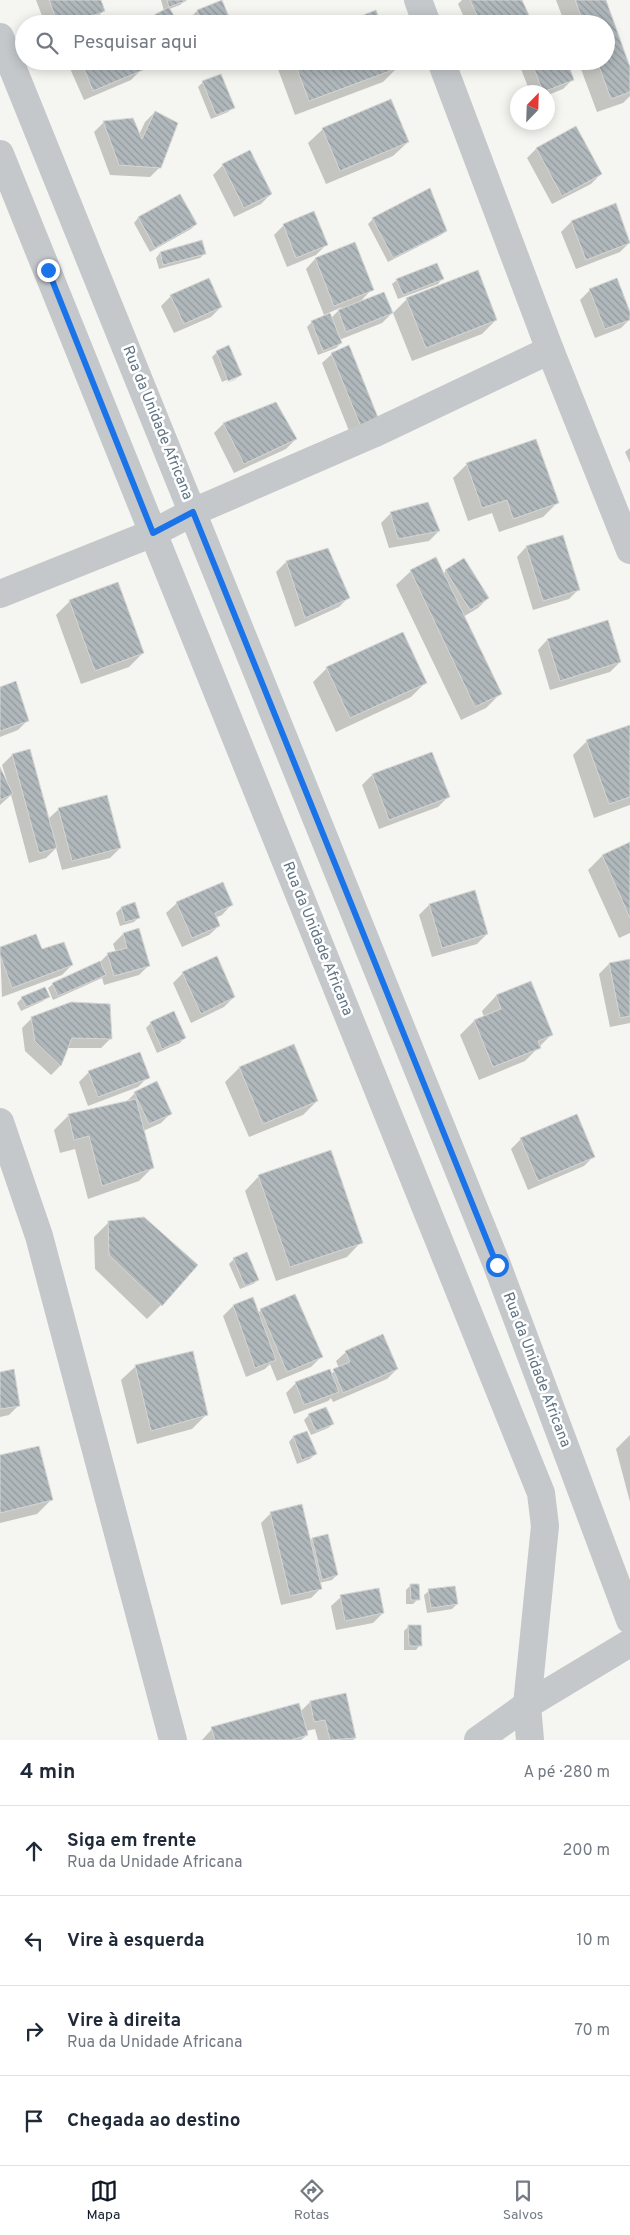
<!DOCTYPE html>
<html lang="pt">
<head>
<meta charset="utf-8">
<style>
  body { margin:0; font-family:Overpass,sans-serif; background:#f2f2f3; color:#1f2937 }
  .compass { position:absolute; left:510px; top:85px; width:45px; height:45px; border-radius:50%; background:#fff; box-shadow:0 2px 12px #0003; rotate:23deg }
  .stop { position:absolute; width:15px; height:15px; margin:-11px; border:4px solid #1a73e8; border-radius:50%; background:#fff }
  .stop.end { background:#1a73e8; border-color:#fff; box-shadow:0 1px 5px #0008 }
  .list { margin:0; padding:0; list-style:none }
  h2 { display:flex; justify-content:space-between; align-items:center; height:65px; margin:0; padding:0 20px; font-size:21px }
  h2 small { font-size:16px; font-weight:400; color:#747a83 }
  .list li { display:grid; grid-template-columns:32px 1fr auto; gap:15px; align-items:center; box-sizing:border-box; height:90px; padding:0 20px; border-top:1px solid #e0e1e3 }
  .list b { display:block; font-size:19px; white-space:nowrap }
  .list p { margin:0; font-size:16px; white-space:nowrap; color:#747a83 }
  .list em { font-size:16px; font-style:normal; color:#747a83 }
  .icon { flex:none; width:28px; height:28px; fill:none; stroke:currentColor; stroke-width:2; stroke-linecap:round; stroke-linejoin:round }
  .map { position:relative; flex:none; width:630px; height:1740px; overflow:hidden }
  .search { position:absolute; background:#fff; box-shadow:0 2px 12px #0003; left:15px; right:15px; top:15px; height:55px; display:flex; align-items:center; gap:12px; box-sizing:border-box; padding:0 18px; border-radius:28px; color:#747a83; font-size:19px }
  .sheet { height:425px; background:#fff }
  nav { display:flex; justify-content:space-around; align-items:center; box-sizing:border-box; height:70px; border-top:1px solid #e0e1e3; background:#fff; font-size:14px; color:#747a83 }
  nav a { display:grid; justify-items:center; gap:2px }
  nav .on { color:#111827 }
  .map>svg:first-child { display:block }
  .shadow { fill:#0003 }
  .building { fill:url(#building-back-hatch); stroke:#d6d6d4 }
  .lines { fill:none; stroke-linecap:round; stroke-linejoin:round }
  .minor { stroke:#c4c8cb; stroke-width:28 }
  .route { stroke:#1a73e8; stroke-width:6 }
  .labels { text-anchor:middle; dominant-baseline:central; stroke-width:5; stroke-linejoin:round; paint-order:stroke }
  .street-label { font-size:15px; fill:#617585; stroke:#fff }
</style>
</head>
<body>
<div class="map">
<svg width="630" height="1740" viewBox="0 0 630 1740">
  <defs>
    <pattern id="building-back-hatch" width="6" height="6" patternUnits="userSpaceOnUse" patternTransform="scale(1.25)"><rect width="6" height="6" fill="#b0b8bc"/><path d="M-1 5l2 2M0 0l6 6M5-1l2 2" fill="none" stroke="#939a9e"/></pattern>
  </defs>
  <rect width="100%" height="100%" fill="#f5f5f1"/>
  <g class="shadow">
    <path d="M36,0H99L103,11L94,21L85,24H45Z"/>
    <path d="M161,0H185L180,5L169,9L176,22L143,24L164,11Z"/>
    <path d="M462,0H520L531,24H467L458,4Z"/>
    <path d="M556,0H604L630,71V96L623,103L597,112L578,61H606V24H565Z"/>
    <path d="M221,1L231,24H188L187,21L197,11Z"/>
    <path d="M71,61H137L141,70L131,80L84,100L68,64Z"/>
    <path d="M205,61H227L208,69Z"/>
    <path d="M275,61H394L397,68L383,82L295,115Z"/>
    <path d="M529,61H566L573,79L563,89L548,95V92H530L521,69Z"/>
    <path d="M203,82L233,107L228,112L211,119L198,87Z"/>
    <path d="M155,112L160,167L150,177L110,175L94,132L104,122L139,135L145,122Z"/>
    <path d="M323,129L408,142L393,156L326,184L308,143Z"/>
    <path d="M536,149L601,174L591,184L552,204L527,158Z"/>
    <path d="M223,165L271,194L261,204L234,217L213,175Z"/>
    <path d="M180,195L196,224L191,229L150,252L134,223L138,218Z"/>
    <path d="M615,205L630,242L620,252L576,269L561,232L571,222Z"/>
    <path d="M373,219L446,230L441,235L388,262L368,224Z"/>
    <path d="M284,225L326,245L316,255L287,267L274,235Z"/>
    <path d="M354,244L372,289L359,303L392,313L382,323L339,340L341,343L336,348L318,355L307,327L312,322L331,318L342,307L324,315L306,269L315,259Z"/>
    <path d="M160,253H205L200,258L159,269L156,258Z"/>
    <path d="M442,279L438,284L398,299L392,284L397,280Z"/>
    <path d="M590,290L630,316V319L621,328L595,338L580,300Z"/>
    <path d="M171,296L221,307L211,317L174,333L161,306Z"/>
    <path d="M407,299L496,320L482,334L412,361L393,313Z"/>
    <path d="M217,352L240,375L235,380L223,384L236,379V376L222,382L212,357Z"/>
    <path d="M332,354L370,435L353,441L322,363Z"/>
    <path d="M223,424L296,439L286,449L234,473L214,433Z"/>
    <path d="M630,448V463L625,452Z"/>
    <path d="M467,464L557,503L543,517L499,532L492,513L468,521L453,478Z"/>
    <path d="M391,513L439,531L429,541L389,548L381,523Z"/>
    <path d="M526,547L579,589L569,599L533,610L517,557Z"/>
    <path d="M286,562L349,597L339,607L295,627L276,572Z"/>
    <path d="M411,571L443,574L446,571L488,598L478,608L463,617L500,694L486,708L461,720L396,585Z"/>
    <path d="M70,601L143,653L129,667L81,684L56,615Z"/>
    <path d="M547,640L620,662L610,672L550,690L538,650Z"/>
    <path d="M327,668L425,683L411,697L336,732L313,682Z"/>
    <path d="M0,688L28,720L18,730L0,737Z"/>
    <path d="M630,726V805L594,818L573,755L587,741Z"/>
    <path d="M431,753L448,797L438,807L379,829L362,785L372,775Z"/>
    <path d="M12,755L48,819L59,809L120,848L110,858L62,870L56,848L46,858L29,863L11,795L0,805V770L7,781L2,765Z"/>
    <path d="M630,844V933L619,938L588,870L602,856Z"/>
    <path d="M222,884L231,905L222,915L215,918L219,926L209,935L182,947L166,913L176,904Z"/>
    <path d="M429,905L487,934L477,944L432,957L419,915Z"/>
    <path d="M121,908L138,918L134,922L120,926L116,913Z"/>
    <path d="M123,934L149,965L139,975L104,985L102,978L53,1000L48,988L53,984L99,963L108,954L116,952L113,944Z"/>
    <path d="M0,948L41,951L72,965L62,975L2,997Z"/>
    <path d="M630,960V1023L610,1027L599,974L609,964Z"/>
    <path d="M183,973L234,997L224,1007L191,1023L173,983Z"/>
    <path d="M530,983L551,1035L525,1061L479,1080L460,1035L474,1021L484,1017L482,1011L496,996Z"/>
    <path d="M45,988L48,996L43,1001L21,1011L17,1003L22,998Z"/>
    <path d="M32,1018L111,1038L101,1048H67L60,1066L51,1075L25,1051L22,1028Z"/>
    <path d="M151,1023L184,1038L180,1043L157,1053L146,1028Z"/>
    <path d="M239,1068L317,1101L303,1115L249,1137L225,1082Z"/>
    <path d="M89,1072L148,1077L138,1087L88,1106L79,1082Z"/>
    <path d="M135,1093L171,1113L161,1123L143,1131L153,1167L139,1181L88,1199L75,1149L60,1153L54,1130L69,1115L125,1103Z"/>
    <path d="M521,1139L593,1157L584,1166L528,1190L511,1149Z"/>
    <path d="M259,1176L361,1242L347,1257L276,1281L245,1191Z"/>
    <path d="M109,1222L161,1305L147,1319L95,1269L94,1237Z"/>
    <path d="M234,1259L258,1280L253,1284L240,1289L229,1264Z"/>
    <path d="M253,1299L258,1313L261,1310L321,1357L311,1367L277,1381L270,1364L265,1369L246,1377L223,1316L233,1306Z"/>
    <path d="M346,1352L397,1369L387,1379L333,1402L331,1398L328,1401L294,1414L286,1393L296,1383L331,1374L339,1368L336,1361Z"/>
    <path d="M136,1366L207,1414L192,1429L137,1444L121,1380Z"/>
    <path d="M0,1373L19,1405L9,1415L0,1417Z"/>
    <path d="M309,1415L333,1424L328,1428L311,1435L304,1420Z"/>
    <path d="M306,1432L315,1454L310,1459L297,1464L289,1442L293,1437Z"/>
    <path d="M630,1435V1502L616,1449Z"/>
    <path d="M0,1457L51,1500L37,1514L0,1523Z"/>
    <path d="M271,1513L310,1541L312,1539L337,1575L332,1580L319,1583L321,1588L311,1598L281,1605L261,1523Z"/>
    <path d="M411,1585L418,1599L413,1604H406V1590Z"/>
    <path d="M429,1591L457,1604L452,1609L427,1613L424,1595Z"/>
    <path d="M341,1597L383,1613L373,1623L336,1630L331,1606Z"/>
    <path d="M409,1626L420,1645L416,1650H404V1631Z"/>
    <path d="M310,1702L355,1738L353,1740H318L315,1729L306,1731L307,1735L301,1740H202L212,1729L300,1712Z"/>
  </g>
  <g class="building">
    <path d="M49,0H101L105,11L71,24H58Z"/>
    <path d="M167,0H186V1L169,7Z"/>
    <path d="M222,0L232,24H202L197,10Z"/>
    <path d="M470,0H522L533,24H481Z"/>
    <path d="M575,0H606L630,67V92L611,99L597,61H606V24H584Z"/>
    <path d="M169,7L178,23L147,24L145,20Z"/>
    <path d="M376,10L381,24H341Z"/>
    <path d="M81,61H139L143,70L93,91Z"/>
    <path d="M294,61H396L398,68L309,101Z"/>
    <path d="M531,61H567L574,80L543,92Z"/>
    <path d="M221,74L235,108L216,115L202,81Z"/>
    <path d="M391,99L409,142L340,171L322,128Z"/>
    <path d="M155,111L178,123L161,168L119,165L103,121L133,118L142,139Z"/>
    <path d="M576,126L602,174L562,196L536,148Z"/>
    <path d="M250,150L272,194L244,208L222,164Z"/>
    <path d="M430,188L447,231L393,258L372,218Z"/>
    <path d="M180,194L197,224L155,248L138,217Z"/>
    <path d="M616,203L630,243L586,260L571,221Z"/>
    <path d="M314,211L328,245L296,258L283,224Z"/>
    <path d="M202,240L206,254L163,265L160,252Z"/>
    <path d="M355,242L374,290L334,306L315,258Z"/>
    <path d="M437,263L444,279L403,295L396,279Z"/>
    <path d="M478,270L497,320L426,348L406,298Z"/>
    <path d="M209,278L222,307L184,324L170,295Z"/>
    <path d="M617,278L630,312V320L605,329L589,289Z"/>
    <path d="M384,292L393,313L346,332L338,310Z"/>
    <path d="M330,313L342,343L323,351L311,321Z"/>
    <path d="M229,345L242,375L228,381L216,351Z"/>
    <path d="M349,345L381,425L363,432L331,353Z"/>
    <path d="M276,402L297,439L244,464L223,423Z"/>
    <path d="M536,439L559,503L513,519L507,500L482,508L466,463Z"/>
    <path d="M428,502L440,531L398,539L390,512Z"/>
    <path d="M563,535L580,590L543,601L526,546Z"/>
    <path d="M328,548L350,598L305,618L286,561Z"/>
    <path d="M436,557L502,694L475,707L410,570Z"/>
    <path d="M464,558L489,598L470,610L445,570Z"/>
    <path d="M118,582L144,653L95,671L69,600Z"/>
    <path d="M608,620L621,662L560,681L547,639Z"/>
    <path d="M403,632L427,683L350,718L326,667Z"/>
    <path d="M16,681L29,721L0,731V687Z"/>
    <path d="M630,725V797L609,804L586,740Z"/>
    <path d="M30,749L57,848L39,853L12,754Z"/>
    <path d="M432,752L450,797L389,820L372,774Z"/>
    <path d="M0,767L13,794L0,800Z"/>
    <path d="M107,795L121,848L72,861L58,808Z"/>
    <path d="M630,842V918L602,855Z"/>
    <path d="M223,882L233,905L215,913L220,926L192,938L176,902Z"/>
    <path d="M475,890L488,934L442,948L429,904Z"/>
    <path d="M135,902L140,918L125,922L121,907Z"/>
    <path d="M139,928L150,966L114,976L107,953L127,948L123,933Z"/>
    <path d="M36,934L42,949L64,942L73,965L12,988L0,955V947Z"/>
    <path d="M217,956L235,997L201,1014L182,972Z"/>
    <path d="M630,959V1016L620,1018L609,963Z"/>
    <path d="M100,961L106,975L58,996L52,983Z"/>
    <path d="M531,981L553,1035L538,1041L541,1048L493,1067L474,1020L501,1009L496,995Z"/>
    <path d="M45,987L50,997L26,1007L21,997Z"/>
    <path d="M71,1002L110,1004L112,1039L72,1038L61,1066L35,1041L31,1017Z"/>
    <path d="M174,1011L186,1038L162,1049L150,1022Z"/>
    <path d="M294,1044L318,1101L263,1124L239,1067Z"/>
    <path d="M140,1052L150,1078L98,1097L88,1071Z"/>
    <path d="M157,1081L172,1114L149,1124L134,1092Z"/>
    <path d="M136,1099L154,1168L102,1186L89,1136L74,1140L68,1114Z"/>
    <path d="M577,1114L595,1157L538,1181L520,1138Z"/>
    <path d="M331,1150L363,1243L290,1267L258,1175Z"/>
    <path d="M144,1217L198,1265L162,1306L109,1255L108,1221Z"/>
    <path d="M247,1252L259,1280L245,1286L233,1258Z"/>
    <path d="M295,1294L323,1357L287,1372L260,1309Z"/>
    <path d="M253,1297L276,1360L255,1368L233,1305Z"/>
    <path d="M383,1334L398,1369L343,1393L333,1369L350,1362L345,1351Z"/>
    <path d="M193,1351L208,1415L151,1431L135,1365Z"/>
    <path d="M14,1369L20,1406L0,1409V1372Z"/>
    <path d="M330,1369L339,1392L304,1405L295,1382Z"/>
    <path d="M326,1407L334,1424L316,1431L308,1414Z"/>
    <path d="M307,1431L317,1454L302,1460L293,1436Z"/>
    <path d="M39,1446L53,1500L0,1513V1455Z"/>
    <path d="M302,1504L322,1589L290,1596L270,1512Z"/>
    <path d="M328,1534L338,1575L322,1580L312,1538Z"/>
    <path d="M410,1584H419L420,1600H411Z"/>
    <path d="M455,1586L458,1604L431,1608L428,1589Z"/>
    <path d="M379,1588L384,1613L345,1621L340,1595Z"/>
    <path d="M408,1625H421L422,1646H409Z"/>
    <path d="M346,1693L356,1738L330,1740L325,1720L314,1722L310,1701Z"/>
    <path d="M299,1703L308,1735L291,1740H215L211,1727Z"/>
  </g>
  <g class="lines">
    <g class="minor">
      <path d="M418,0L427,24"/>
      <path d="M0,37L497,1265L630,1620"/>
      <path d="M441,61L550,350L630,550"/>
      <path d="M0,154L541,1493L545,1526L527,1705L530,1740"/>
      <path d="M0,594L153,533L193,512L373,434L550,350"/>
      <path d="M0,1122L39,1236L173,1740"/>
      <path d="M478,1740L527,1705L630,1643"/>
    </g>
  </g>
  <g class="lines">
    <path class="route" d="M48,270L153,533L193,512L497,1265"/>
  </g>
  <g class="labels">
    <g class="street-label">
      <text transform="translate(157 423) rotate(68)">Rua da Unidade Africana</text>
      <text transform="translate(317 939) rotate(68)">Rua da Unidade Africana</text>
      <text transform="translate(536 1370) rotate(69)">Rua da Unidade Africana</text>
    </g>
  </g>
</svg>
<svg class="compass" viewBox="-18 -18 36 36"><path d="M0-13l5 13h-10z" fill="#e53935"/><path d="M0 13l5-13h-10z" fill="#747a83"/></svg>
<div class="stop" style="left:497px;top:1265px"></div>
<div class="stop end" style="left:48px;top:270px"></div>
<div class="search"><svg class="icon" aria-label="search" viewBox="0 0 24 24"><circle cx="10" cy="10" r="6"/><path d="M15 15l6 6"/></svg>Pesquisar aqui</div>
</div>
<section class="sheet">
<h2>4 min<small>A pé · 280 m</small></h2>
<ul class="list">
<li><svg class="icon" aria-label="ahead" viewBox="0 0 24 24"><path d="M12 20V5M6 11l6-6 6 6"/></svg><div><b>Siga em frente</b><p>Rua da Unidade Africana</p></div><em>200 m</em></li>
<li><svg class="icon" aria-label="left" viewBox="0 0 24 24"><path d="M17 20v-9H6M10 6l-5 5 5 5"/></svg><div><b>Vire à esquerda</b></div><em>10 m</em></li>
<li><svg class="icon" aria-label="right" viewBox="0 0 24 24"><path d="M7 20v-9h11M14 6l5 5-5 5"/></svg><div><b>Vire à direita</b><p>Rua da Unidade Africana</p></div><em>70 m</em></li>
<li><svg class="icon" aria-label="arrive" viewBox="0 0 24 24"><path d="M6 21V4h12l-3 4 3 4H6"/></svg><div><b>Chegada ao destino</b></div></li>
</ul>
</section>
<nav>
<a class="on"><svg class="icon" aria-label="map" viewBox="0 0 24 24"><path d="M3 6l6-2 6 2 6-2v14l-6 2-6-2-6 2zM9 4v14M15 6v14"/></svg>Mapa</a>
<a><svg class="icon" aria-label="directions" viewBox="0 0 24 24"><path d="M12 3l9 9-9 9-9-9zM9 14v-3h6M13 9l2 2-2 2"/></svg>Rotas</a>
<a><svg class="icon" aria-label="saved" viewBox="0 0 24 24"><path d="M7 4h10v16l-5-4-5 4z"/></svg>Salvos</a>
</nav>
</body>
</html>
